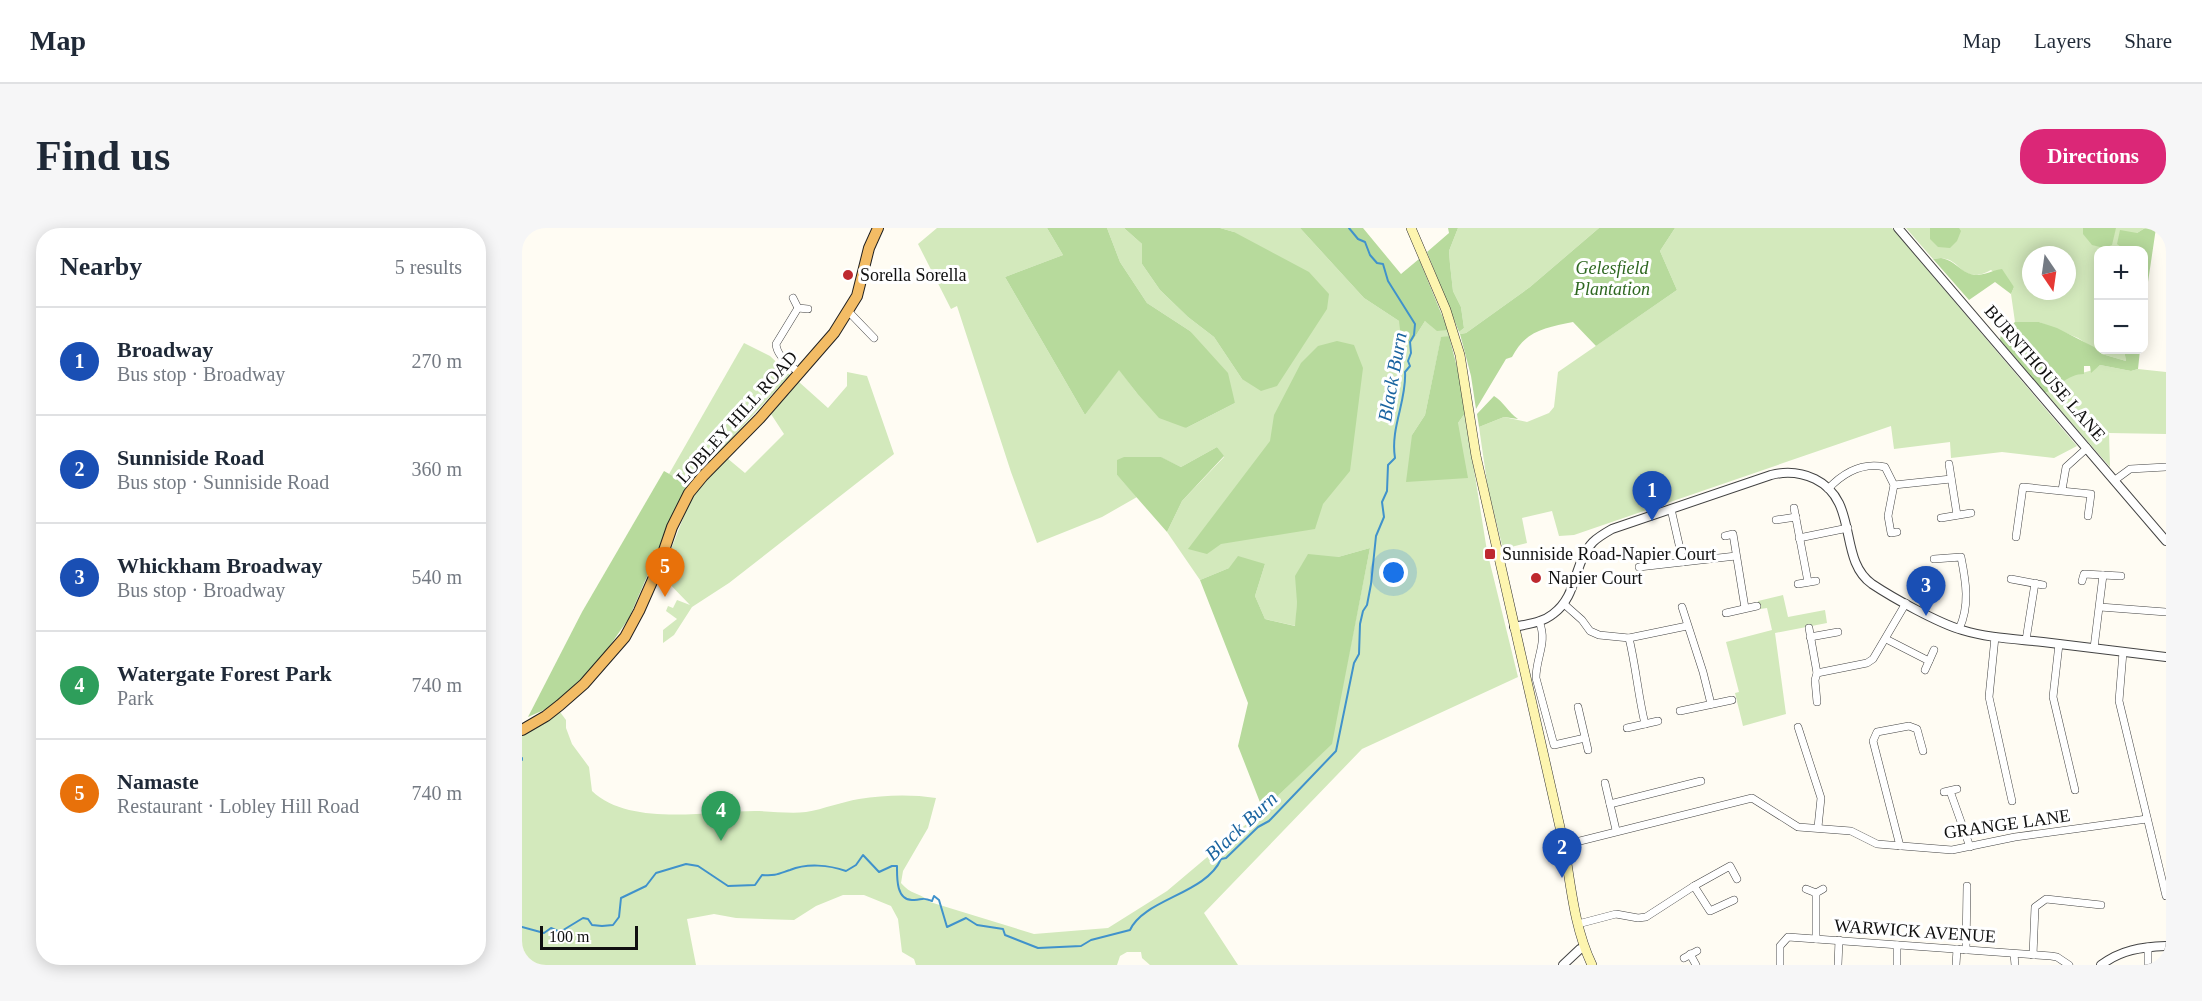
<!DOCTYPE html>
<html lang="en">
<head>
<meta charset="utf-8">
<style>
  body { margin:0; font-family:Georgia,serif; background:#f6f6f7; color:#1f2937 }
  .controls { position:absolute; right:18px; top:18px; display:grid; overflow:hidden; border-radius:12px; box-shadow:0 3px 15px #0003 }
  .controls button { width:54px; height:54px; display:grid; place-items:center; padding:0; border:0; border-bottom:2px solid #e0e1e3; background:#fff; color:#1f2937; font:30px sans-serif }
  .compass { position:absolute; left:1500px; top:18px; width:54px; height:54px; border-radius:50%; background:#fff; box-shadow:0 3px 15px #0003; rotate:167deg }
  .scale { position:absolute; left:18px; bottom:15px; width:98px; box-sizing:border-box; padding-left:6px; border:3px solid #101010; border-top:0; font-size:16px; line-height:21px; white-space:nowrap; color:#101010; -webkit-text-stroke:4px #fff; paint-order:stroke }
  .you { position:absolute; left:872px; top:345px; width:21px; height:21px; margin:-15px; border:4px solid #fff; border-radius:50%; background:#1a73e8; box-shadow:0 0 0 9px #1a73e833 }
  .badge { display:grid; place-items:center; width:39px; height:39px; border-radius:50%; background:#db2777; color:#fff; font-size:20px; font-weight:700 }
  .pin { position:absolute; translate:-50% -50px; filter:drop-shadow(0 2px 3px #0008) }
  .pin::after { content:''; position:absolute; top:32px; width:21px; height:18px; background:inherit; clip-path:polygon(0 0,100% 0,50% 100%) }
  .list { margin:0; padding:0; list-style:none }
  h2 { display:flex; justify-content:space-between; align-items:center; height:78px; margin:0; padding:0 24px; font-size:26px }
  h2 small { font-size:20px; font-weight:400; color:#747a83 }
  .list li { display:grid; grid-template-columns:39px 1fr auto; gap:18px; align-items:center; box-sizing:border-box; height:108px; padding:0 24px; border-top:2px solid #e0e1e3 }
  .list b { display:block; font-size:22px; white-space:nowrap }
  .list p { margin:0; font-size:20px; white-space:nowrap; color:#747a83 }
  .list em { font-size:20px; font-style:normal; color:#747a83 }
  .map { position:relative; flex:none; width:1644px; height:737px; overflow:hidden; border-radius:24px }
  header { display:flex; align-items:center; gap:36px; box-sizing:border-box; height:84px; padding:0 30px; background:#fff; border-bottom:2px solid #e0e1e3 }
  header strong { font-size:28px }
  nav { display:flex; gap:33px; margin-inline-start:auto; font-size:21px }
  .intro { display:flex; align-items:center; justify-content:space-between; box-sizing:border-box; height:144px; padding:0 36px }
  h1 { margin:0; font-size:42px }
  .button { padding:15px 27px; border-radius:24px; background:#db2777; color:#fff; font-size:21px; font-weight:700 }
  main { display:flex; gap:36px; padding:0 36px }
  aside { flex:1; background:#fff; border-radius:24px; box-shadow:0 3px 15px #0003 }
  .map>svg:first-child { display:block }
  .green { fill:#d3e9bc; fill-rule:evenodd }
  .forest { fill:#b7da9c }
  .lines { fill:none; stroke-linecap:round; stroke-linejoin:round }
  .stream { stroke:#4092cb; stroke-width:2 }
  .minor-casing { stroke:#434343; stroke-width:8 }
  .tertiary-casing { stroke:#434343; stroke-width:10 }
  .secondary-casing { stroke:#323232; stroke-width:10 }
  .trunk-casing { stroke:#212121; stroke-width:12 }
  .minor { stroke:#fff; stroke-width:7 }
  .tertiary { stroke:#fff; stroke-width:8 }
  .secondary { stroke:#fdf5af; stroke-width:9 }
  .trunk { stroke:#f3bc65; stroke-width:10 }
  .poi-dot { fill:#be292f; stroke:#fff; stroke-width:2 }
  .labels { text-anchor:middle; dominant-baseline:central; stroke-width:6; stroke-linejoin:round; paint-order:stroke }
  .park-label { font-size:18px; font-style:italic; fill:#2e6720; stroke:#fff }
  .poi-label { font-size:18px; fill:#101010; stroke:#fff; text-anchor:start }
  .street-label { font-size:18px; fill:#101010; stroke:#fff }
  .water-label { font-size:20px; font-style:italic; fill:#1a64a0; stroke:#fff }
</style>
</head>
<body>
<header>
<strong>Map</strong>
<nav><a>Map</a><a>Layers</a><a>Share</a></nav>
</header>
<div class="intro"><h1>Find us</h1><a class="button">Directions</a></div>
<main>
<aside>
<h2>Nearby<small>5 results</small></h2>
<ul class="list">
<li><span class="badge" style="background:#1a4fb4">1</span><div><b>Broadway</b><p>Bus stop · Broadway</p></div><em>270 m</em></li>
<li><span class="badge" style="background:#1a4fb4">2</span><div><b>Sunniside Road</b><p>Bus stop · Sunniside Road</p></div><em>360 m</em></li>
<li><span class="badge" style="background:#1a4fb4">3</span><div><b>Whickham Broadway</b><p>Bus stop · Broadway</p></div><em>540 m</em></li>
<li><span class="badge" style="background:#2e9e5b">4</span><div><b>Watergate Forest Park</b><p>Park</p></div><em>740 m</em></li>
<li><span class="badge" style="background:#e8710a">5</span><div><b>Namaste</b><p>Restaurant · Lobley Hill Road</p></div><em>740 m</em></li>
</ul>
</aside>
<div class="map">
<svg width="1644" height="737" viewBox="0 0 1644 737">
  <rect width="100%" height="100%" fill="#fffcf3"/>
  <g class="green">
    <path d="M415,0H525L541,27L483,49L563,187L597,141L614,164L664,200L713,175L668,103L625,75L598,34L585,0H602L620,16V36L638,62L666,89L692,109L720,151L712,4L698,0H778L842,70L877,93L891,112L903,93L926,102L927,108L919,110L903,187L890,207L936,195L943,185L965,323L996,449L840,521L682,685L716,737H628L620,730L619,724H605L598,728L595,737H394L392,731L380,724L376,691L369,678L342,667H321L294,678L272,692L214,690L192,686L165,691L174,737H0V507L38,484L44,492V500L50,516L67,539L70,563C108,599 185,583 233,583C250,583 267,586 284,584C302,581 319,574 337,571C362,567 389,566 414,570L406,600L381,643L379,655C389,667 397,664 408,674L512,706L586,700L645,663L741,582L809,516L848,320L816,329L775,374L774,398L743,391L733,368L743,336L707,340L678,352L645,304L660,273L702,229L695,219L659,239L638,229L595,247L615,269L580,289L515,315L489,244L435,78L429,81L396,16Z"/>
    <path d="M936,0H1077L1008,59L944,105L938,106L937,104L942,100L939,79L931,63L928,36L927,23Z"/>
    <path d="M1153,0H1370L1555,218L1532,230L1480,224L1429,230L1428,214L1372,221L1369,198L1052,307L1037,308L1030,283L1000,290L1005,315L981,321L966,261L957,199L982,189L1005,194L1027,185L1032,179L1036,144L1155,62L1138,23Z"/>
    <path d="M1384,0H1623L1615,5L1602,21L1603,22H1576V122H1602L1604,133L1580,126L1556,110L1517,94H1493L1489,66L1492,59L1469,42C1465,44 1459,47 1455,47C1435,48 1437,26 1411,31ZM1509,27H1545V63H1509Z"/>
    <path d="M222,115L248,128L268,147L209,211L165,256L147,246Z"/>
    <path d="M1578,137L1609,143L1616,141L1644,144V206L1587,205L1588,239L1523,165C1532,161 1539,153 1547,149C1560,142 1566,147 1578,137Z"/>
    <path d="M325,144L345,148L372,226L207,355L170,379L152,407L141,415V402L155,391L144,383L146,378L151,380L155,372L168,377L139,347L169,270L205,230L223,245L262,206L249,186L277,154L306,180L325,158Z"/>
    <path d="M1261,367L1266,389L1303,382L1305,395L1253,405L1264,486L1221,498L1213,465L1217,464L1204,414L1250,402L1245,380L1238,381L1236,373Z"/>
  </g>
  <g class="forest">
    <path d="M525,0H585L598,34L625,75L668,103L706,145L713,175L664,200L637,190L614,164L597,142L563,187L483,49L541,27Z"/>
    <path d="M602,0H698L712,4L787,44L807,66L805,81L755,158L739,163L720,151L692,109L666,89L638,62L620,36V16Z"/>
    <path d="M778,0H841L879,46L897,31L926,102L915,103L903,93L891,112L880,119L877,93L842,70Z"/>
    <path d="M926,0H936L927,23L928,36L931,63L939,79L942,100L937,104L905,24L927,5Z"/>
    <path d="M1077,0H1153L1138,23L1155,62L1074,118L1051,94C1023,100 1004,102 990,129L984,131L954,181L949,148L938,106L944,105L1008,59Z"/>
    <path d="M1408,0H1437L1439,3L1435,13L1428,20L1416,19L1408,11Z"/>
    <path d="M1561,0H1594L1590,17L1582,20L1570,17L1561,6Z"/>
    <path d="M1623,0H1634L1622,81V22H1603L1595,16L1598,2L1615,5Z"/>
    <path d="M1419,30C1435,33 1437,44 1452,47C1460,48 1472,42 1480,41L1492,59L1489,66L1473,54L1447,72L1411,31Z"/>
    <path d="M1493,94H1517L1535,100L1572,119L1580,126L1604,133L1602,122H1618L1616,141L1609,143L1578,137L1569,145L1568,138H1562V146C1545,146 1538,159 1523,165L1478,112L1479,106L1481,109L1483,103Z"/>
    <path d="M927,108L937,147L943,185L936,195L946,250L884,254L890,207L903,187L919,109Z"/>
    <path d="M815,113L832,117L841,140L828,243L801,276L793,301L699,316L685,326L666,321L748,213L752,187L779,135L796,118Z"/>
    <path d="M972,168C981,173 986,184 996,191L982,189L957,199L955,186Z"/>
    <path d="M695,219L702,228L660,273L645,304L595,247V232L602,229H639L659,239Z"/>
    <path d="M142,243L165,256L107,390L78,432L31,478L6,489L60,384Z"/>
    <path d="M848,320L810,516L741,582L716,518L726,475L678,352L707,340L716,328L743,336L733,368L743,391L773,398L775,374L773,348L786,326L816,329Z"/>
  </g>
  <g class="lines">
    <g class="stream">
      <path d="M0,530V532"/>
      <path d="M0,699L22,705L29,700L38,704L61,690L66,691L70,697L80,698L91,697L97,689L99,670L124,658L134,645L164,636L176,638L206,658L233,657L240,647C254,648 256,646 268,642C285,635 307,637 324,643L334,637L341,627L357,644L370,638H375C375,649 374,672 390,672C400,673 398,668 410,673L412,668L417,672L425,699L444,690L455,697L481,701L483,707L516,720L559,718L569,712L608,702C622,671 684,666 699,631L704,630L736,599L747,593L814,523L832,435L837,426L838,396L841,383L845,377L849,356L854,308L862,289L860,274L865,263L866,237L873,230C868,200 885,172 883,144L888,138L886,133L889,125L888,114L892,107L893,96L866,53L861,36L855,35L848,27L843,14L836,11L827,0"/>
    </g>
    <g class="minor-casing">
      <g id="minor">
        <path d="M271,70L276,80L286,81"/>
        <path d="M276,80L254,116C255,129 268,136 277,145"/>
        <path d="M326,83L352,110"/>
        <path d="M1427,236L1435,287"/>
        <path d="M1593,252L1608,241L1644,239"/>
        <path d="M1372,257L1429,251"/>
        <path d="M1306,261C1322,244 1340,234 1363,239L1372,257L1366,288L1369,305L1375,304"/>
        <path d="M1540,262L1544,239L1565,220"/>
        <path d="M1272,280L1286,354"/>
        <path d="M1149,281L1161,334"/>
        <path d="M1419,290L1449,285"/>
        <path d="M1254,292L1274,289"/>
        <path d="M1203,308L1211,306L1223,380"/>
        <path d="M1494,309L1501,259L1569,266L1566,288"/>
        <path d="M1277,310L1326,300"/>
        <path d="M1412,331L1439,329C1444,354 1448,378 1437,401"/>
        <path d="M1117,339L1214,328"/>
        <path d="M1489,351L1521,357"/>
        <path d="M1560,353L1562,346L1599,348"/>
        <path d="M1276,356L1294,353"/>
        <path d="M1042,376L1060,392L1068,403L1077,407L1107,410L1165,398"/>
        <path d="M1160,379L1181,444L1189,476"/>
        <path d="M1578,379L1644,384"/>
        <path d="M1204,385L1235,378"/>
        <path d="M1017,393C1026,415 1014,428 1014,450L1032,517L1063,510"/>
        <path d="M1287,400L1295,445L1293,452L1295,474"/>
        <path d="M1288,409L1316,404"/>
        <path d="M1473,409L1467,469L1490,573"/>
        <path d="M1107,410C1114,439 1116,467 1123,496"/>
        <path d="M1364,411L1407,433"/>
        <path d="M1504,412L1513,355"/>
        <path d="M1537,416L1531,469L1553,562"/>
        <path d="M1572,420L1581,347"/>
        <path d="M1601,424L1597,473L1644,668"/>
        <path d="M1403,442L1412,422"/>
        <path d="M1295,445L1345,435L1351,431L1384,375"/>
        <path d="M1056,479L1066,522"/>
        <path d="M1158,483L1210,472"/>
        <path d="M1276,499L1299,570L1296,599"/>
        <path d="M1105,500L1136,493"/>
        <path d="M1083,555L1094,602"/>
        <path d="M1428,563L1448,619"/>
        <path d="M1422,564L1435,561"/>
        <path d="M1088,576L1179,553"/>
        <path d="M1042,617L1230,570L1276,599L1329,603L1355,616L1430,622L1493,609L1625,591"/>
        <path d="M1378,618L1351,513L1355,504L1387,498L1395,501L1401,523"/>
        <path d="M1172,658L1188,683L1212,672"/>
        <path d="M1284,661L1294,665L1301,661"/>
        <path d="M1056,696L1094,686L1116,690L1124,689L1172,658L1208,638L1215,651"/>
        <path d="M1294,711V665"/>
        <path d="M1375,717V737"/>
        <path d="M1626,719V737"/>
        <path d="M1444,722L1445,658"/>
        <path d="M1168,726L1174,737"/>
        <path d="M1492,726L1493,737"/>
        <path d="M1511,727L1513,679L1524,671L1579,677"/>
        <path d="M1162,730L1175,723"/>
        <path d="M1258,737V718L1266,709L1529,728L1535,729L1547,737"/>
        <path d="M1316,737L1317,712"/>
        <path d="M1434,737L1435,721"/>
      </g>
    </g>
    <g class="tertiary-casing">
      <g id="tertiary">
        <path d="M1376,0L1644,313"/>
        <path d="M992,399C1005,396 1020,395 1031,386C1056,368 1051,335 1071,314C1076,309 1083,305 1090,301L1249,247C1265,243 1278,244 1293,251C1338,273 1315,331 1350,356C1371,370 1416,395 1440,402C1466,410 1494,411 1521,414C1562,419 1603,424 1644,429"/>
        <path d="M1041,737L1058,721L1062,719"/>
        <path d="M1579,737C1599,722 1619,719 1644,718"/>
      </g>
    </g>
    <g class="secondary-casing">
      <path id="secondary" d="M889,0L924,82L938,127L954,228L1042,617C1049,658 1052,699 1070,737"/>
    </g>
    <g class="trunk-casing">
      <path id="trunk" d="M0,502L24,488L38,477L62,456L103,409L117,383L136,340L150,299L167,265L181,248L238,190L312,105L335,68L347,20L356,0"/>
    </g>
    <use href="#minor" class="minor"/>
    <use href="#tertiary" class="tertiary"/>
    <use href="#secondary" class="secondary"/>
    <use href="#trunk" class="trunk"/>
  </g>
  <g class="poi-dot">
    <circle cx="326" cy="47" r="6"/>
    <rect x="962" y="320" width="12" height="12" rx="3"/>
    <circle cx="1014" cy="350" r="6"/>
  </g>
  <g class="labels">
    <g class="park-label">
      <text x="1090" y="40">Gelesfield<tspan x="1090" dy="21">Plantation</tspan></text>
    </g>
    <g class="poi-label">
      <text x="338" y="47">Sorella Sorella</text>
      <text x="980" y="326">Sunniside Road-Napier Court</text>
      <text x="1026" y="350">Napier Court</text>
    </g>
    <g class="street-label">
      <text transform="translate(1523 145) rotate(49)">BURNTHOUSE LANE</text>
      <text transform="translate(215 189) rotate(-48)">LOBLEY HILL ROAD</text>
      <text transform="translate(1485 596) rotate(-8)">GRANGE LANE</text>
      <text transform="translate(1393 703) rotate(4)">WARWICK AVENUE</text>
    </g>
    <g class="water-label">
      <text transform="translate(870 149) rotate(-80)">Black Burn</text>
      <text transform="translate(719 598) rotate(-43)">Black Burn</text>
    </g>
  </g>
</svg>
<div class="controls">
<button>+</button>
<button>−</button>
</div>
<svg class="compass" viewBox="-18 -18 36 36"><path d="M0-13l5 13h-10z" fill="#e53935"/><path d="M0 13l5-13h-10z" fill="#747a83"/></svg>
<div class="scale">100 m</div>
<div class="you"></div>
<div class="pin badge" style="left:1130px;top:293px;background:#1a4fb4">1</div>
<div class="pin badge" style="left:1040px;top:650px;background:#1a4fb4">2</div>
<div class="pin badge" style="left:1404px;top:388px;background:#1a4fb4">3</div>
<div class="pin badge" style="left:199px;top:613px;background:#2e9e5b">4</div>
<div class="pin badge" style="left:143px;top:369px;background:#e8710a">5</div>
</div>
</main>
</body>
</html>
